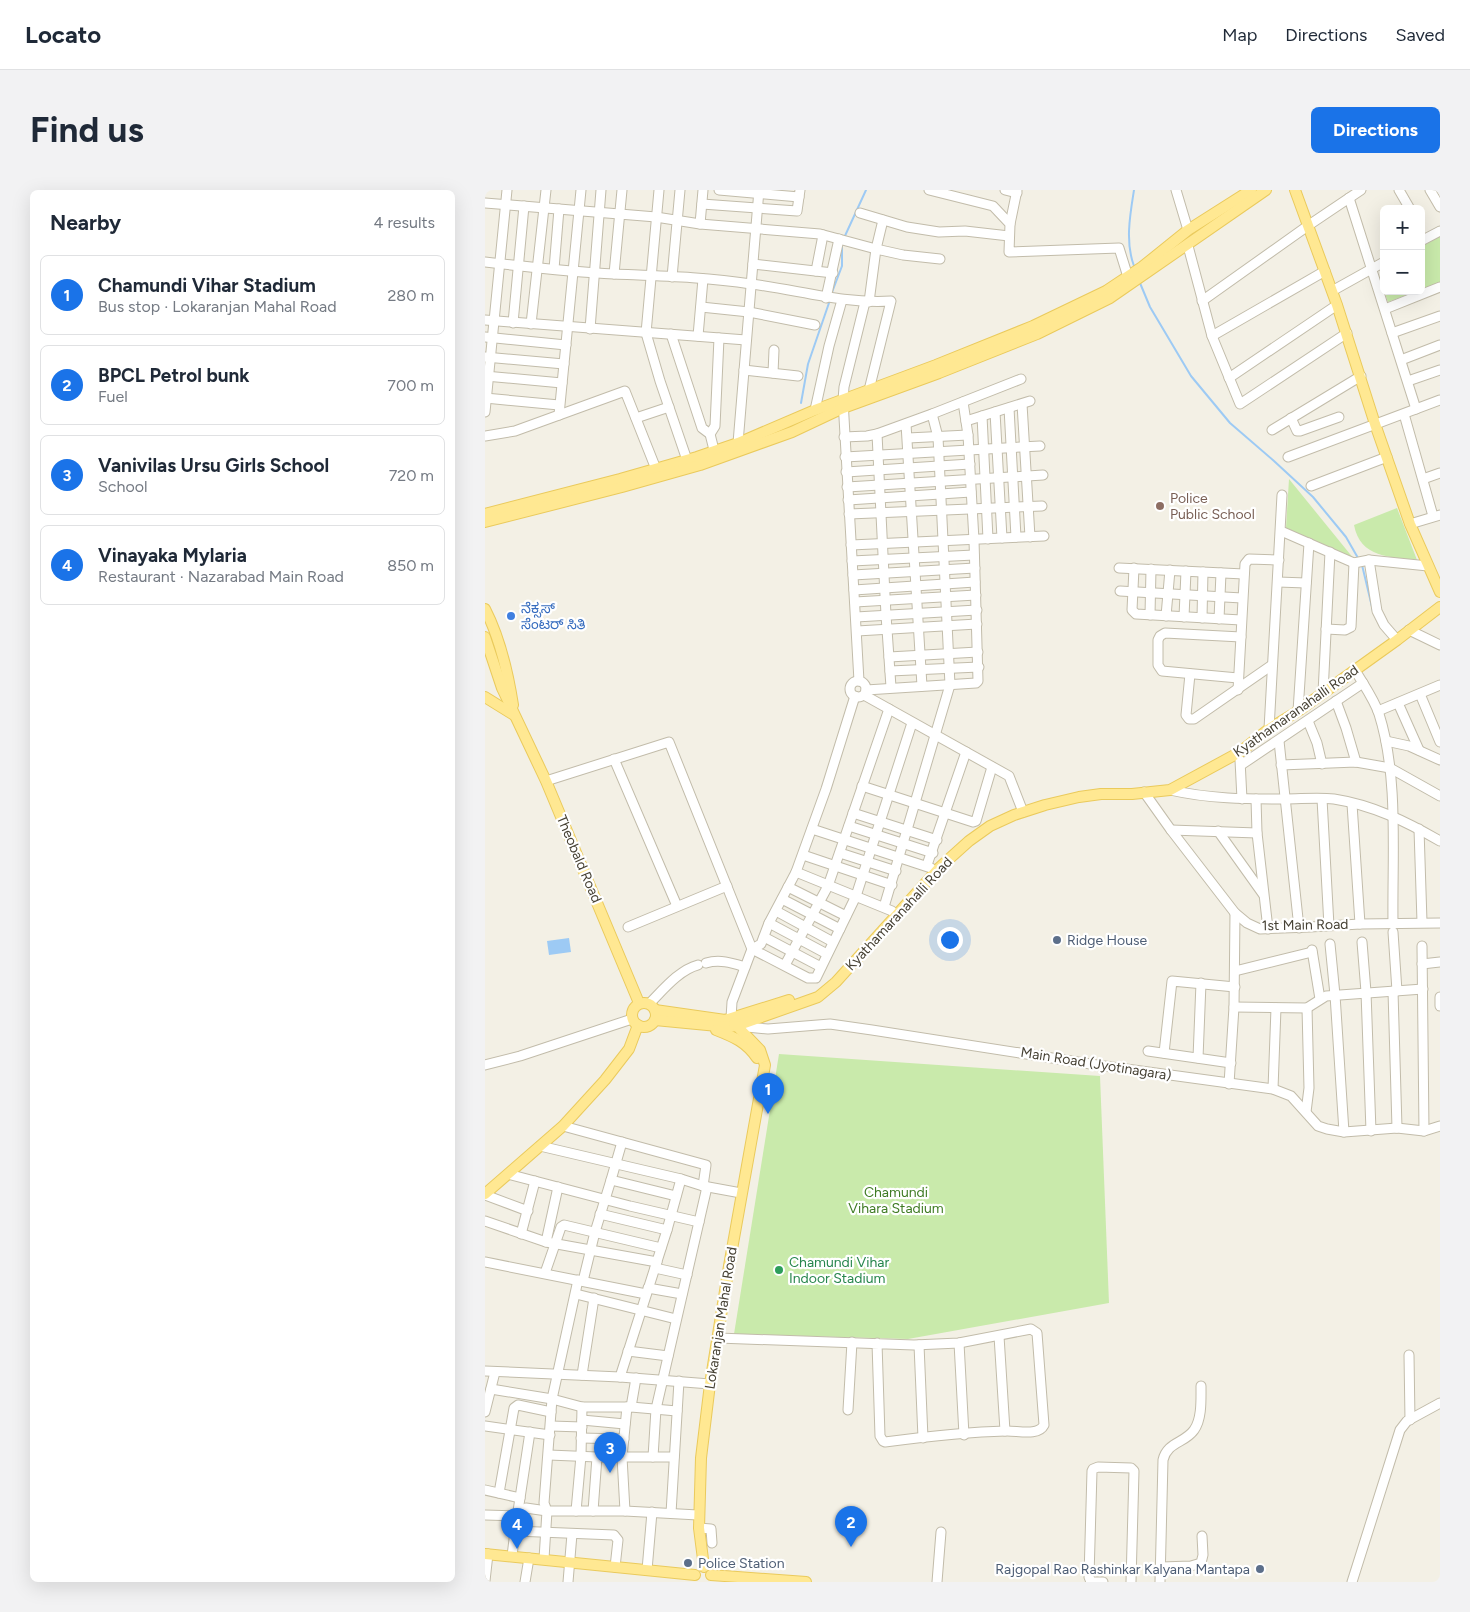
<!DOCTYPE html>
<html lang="en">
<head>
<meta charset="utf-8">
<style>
  body { margin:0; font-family:Figtree,"Noto Sans Kannada",sans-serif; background:#f2f2f3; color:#1f2937 }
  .controls { position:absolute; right:15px; top:15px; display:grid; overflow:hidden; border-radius:8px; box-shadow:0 5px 20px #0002 }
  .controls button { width:45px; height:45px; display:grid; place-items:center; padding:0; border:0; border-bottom:1px solid #e0e1e3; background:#fff; color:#1f2937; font:25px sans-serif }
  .you { position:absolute; left:464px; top:749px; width:18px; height:18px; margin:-12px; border:4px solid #fff; border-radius:50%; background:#1a73e8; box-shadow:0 0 0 8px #1a73e833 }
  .badge { display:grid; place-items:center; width:32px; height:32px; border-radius:50%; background:#1a73e8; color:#fff; font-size:16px; font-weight:700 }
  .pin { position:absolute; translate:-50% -41px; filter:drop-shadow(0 1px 2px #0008) }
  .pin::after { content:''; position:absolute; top:26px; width:18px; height:15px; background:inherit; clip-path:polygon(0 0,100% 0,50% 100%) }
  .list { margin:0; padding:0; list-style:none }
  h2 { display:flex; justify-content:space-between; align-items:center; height:65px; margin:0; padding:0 20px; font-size:21px }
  h2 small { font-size:16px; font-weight:400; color:#747a83 }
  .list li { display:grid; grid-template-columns:32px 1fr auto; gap:15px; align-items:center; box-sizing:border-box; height:80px; margin:0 10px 10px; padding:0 10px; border:1px solid #e0e1e3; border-radius:8px }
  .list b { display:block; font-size:19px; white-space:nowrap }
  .list p { margin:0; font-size:16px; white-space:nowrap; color:#747a83 }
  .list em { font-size:16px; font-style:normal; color:#747a83 }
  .map { position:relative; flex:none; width:955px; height:1392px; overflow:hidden; border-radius:8px }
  header { display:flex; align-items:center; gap:30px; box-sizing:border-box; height:70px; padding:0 25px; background:#fff; border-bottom:1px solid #e0e1e3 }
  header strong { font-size:24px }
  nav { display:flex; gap:28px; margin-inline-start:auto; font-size:18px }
  .intro { display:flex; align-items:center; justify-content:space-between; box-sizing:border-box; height:120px; padding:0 30px }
  h1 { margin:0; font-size:35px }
  .button { padding:12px 22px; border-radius:8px; background:#1a73e8; color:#fff; font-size:18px; font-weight:700 }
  main { display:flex; gap:30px; padding:0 30px }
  aside { flex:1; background:#fff; border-radius:8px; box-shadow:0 5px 20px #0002 }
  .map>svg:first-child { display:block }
  .green { fill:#c9eaab }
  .water { fill:#9dcaf4 }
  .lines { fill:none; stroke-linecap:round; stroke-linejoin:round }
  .stream { stroke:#9dcaf4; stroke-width:2 }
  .minor-casing { stroke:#c2bcaa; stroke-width:11 }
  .major-casing { stroke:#eaca5c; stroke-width:12 }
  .minor { stroke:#fff; stroke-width:9 }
  .major { stroke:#ffe892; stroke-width:10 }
  .education-dot { fill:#8d6e63; stroke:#fff; stroke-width:2 }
  .shop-dot { fill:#3f7fe0; stroke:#fff; stroke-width:2 }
  .service-dot { fill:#5c6f8a; stroke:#fff; stroke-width:2 }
  .leisure-dot { fill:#2e9e5b; stroke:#fff; stroke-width:2 }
  .labels { text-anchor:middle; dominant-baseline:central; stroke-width:4.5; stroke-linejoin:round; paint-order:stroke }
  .education-label { font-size:14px; fill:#785e54; stroke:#fff; text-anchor:start }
  .shop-label { font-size:14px; fill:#366cbe; stroke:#fff; text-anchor:start }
  .street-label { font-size:14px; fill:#464134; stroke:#fff }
  .service-label { font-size:14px; fill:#4e5e75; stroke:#fff; text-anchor:start }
  .park-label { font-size:14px; fill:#3f7b24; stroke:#fff }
  .leisure-label { font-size:14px; fill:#27864d; stroke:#fff; text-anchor:start }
</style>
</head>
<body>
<header>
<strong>Locato</strong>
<nav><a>Map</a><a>Directions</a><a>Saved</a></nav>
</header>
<div class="intro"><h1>Find us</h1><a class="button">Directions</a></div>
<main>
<aside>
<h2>Nearby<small>4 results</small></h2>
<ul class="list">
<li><span class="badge">1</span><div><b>Chamundi Vihar Stadium</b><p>Bus stop · Lokaranjan Mahal Road</p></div><em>280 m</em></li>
<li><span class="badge">2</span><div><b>BPCL Petrol bunk</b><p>Fuel</p></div><em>700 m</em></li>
<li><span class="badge">3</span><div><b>Vanivilas Ursu Girls School</b><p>School</p></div><em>720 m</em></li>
<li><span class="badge">4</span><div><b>Vinayaka Mylaria</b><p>Restaurant · Nazarabad Main Road</p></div><em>850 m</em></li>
</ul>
</aside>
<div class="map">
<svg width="955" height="1392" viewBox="0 0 955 1392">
  <rect width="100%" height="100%" fill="#f3f0e5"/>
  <g class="green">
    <path d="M955,46V93L936,100V57Z"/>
    <path d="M899,101H932L903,112Z"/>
    <path d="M804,289L869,369L801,338Z"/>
    <path d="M912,318L932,370C906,367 875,368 869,335Z"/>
    <path d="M294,864L615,886L624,1113L423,1149L249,1144Z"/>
  </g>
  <path class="water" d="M84,748L86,762L64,765L62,751Z"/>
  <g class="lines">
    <g class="stream">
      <path d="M649,0C645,25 640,52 649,76"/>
      <path d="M359,48L381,0"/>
      <path d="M655,93L665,117L706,186L745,233L789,271L828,307L861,347L873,368"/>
      <path d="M346,105L357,76V57"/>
      <path d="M316,213L323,174L345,110"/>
      <path d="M877,375L888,421"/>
    </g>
    <g class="minor-casing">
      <g id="minor">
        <path d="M174,0L161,143L175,191L202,270"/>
        <path d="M234,0L314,7"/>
        <path d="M444,0L508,16L525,34L524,62L634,58L643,87"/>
        <path d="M520,0L532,3"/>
        <path d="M691,0L703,40"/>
        <path d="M914,0L925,19"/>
        <path d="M945,0L955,17"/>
        <path d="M864,8L931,219"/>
        <path d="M0,13L171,27L215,34L335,44L391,59L418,65L455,69"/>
        <path d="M217,14L312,21L315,0"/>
        <path d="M375,23L422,37L454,42L480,41L524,46"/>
        <path d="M215,34L218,0"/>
        <path d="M525,34L532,0"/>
        <path d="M936,51L955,41"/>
        <path d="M703,56L727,146L755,214L862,143"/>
        <path d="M0,72C43,77 86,82 129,84C175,86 221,87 266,94C314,100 358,114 406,111L384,200"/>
        <path d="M268,74L348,83"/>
        <path d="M69,79L74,19"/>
        <path d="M331,81L338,45"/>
        <path d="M129,84L137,0"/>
        <path d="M187,87L195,0"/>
        <path d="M847,101L899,72"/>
        <path d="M341,108L354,49"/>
        <path d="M717,111L824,35L876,0"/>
        <path d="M384,112L391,59L398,30"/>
        <path d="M216,117L264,122L330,135"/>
        <path d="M900,119L955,97"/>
        <path d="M0,130L261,150"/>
        <path d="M28,133L39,16"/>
        <path d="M46,134L61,0"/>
        <path d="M105,139L116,0"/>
        <path d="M907,143L955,126"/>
        <path d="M186,144L217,238L225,244L230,236L234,148"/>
        <path d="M213,146L218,89"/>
        <path d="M727,146L840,81"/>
        <path d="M0,147L81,155"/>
        <path d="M0,167L79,174"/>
        <path d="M916,170L955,155"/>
        <path d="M259,180L313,186"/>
        <path d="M288,183L289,160"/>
        <path d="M0,186L77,193"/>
        <path d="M744,188L852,115"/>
        <path d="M923,191L955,180"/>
        <path d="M0,208L74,215"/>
        <path d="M537,214L545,347"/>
        <path d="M524,218L531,347"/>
        <path d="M330,220L344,156L357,110"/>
        <path d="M0,222L22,0"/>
        <path d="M510,222L517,348"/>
        <path d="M919,224L948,326"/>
        <path d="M74,225L96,0"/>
        <path d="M497,226L503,349"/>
        <path d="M151,228L184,217"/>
        <path d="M806,228L812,241H815L854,227"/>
        <path d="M481,231L545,211"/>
        <path d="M421,234L437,496"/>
        <path d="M787,240L876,186"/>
        <path d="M225,244L229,260"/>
        <path d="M392,244L401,425L406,497"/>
        <path d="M0,246L30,241L140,201L171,279"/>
        <path d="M359,247L382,246L392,244L447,224L536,189"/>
        <path d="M423,248L483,245"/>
        <path d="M253,253L274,0"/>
        <path d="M360,267L555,256"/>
        <path d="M803,267L955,210"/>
        <path d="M361,282L485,274"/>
        <path d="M938,289L955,283"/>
        <path d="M826,296L902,267"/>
        <path d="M362,297L558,285"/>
        <path d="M363,310L486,302"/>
        <path d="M364,324L557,316"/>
        <path d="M925,334L955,325"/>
        <path d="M796,341L869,373L884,370L943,376"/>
        <path d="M366,355L559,346"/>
        <path d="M884,370L892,421L899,435L912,450"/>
        <path d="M367,371L489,365"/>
        <path d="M634,378L759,384"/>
        <path d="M649,378L647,420L651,424L756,430"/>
        <path d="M368,385L490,378"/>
        <path d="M793,392L821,393"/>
        <path d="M369,400L490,392"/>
        <path d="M635,401L757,408"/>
        <path d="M370,412L491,405"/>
        <path d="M665,425L666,379"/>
        <path d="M681,426L685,380"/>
        <path d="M371,427L492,420"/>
        <path d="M699,427L701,381"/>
        <path d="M717,428L718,382"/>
        <path d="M734,429L736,383"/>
        <path d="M841,439L860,440L866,437L869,373"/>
        <path d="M924,440L955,455"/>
        <path d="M372,441L492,434"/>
        <path d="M404,467L493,462"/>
        <path d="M870,480C878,494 889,509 894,524C914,587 907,667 908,733"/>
        <path d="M405,481L494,477"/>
        <path d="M705,484L701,525L704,529H709L787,475"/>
        <path d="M753,488L677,481L673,475V450L675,446L680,443L756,447"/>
        <path d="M374,491L358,210L359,197L380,112"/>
        <circle cx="373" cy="499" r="8"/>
        <path d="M381,500L491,493L493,491L489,350L483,245L478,212"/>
        <path d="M753,500L760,374L764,369L794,370"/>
        <path d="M838,503L845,362"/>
        <path d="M935,504L955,552"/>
        <path d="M379,505L524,586L538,622"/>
        <path d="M851,511L861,538L871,572"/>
        <path d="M913,513L934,560"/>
        <path d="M813,521L824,353"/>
        <path d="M893,521L955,495"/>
        <path d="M823,531L832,553L837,574"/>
        <path d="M784,539L797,305"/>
        <path d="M794,551L814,738"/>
        <path d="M901,551L924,556L955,570"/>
        <path d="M129,569L192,716"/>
        <path d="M755,570L757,609"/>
        <path d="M756,575L878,493"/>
        <path d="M796,575L871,572L905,578L955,606"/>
        <path d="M61,591L184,552L267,759L323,788H331L371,706L427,533"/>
        <path d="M377,596L488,632L491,631L507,577"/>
        <path d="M685,600C725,609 760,609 799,609C816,609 833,607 849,609C888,615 922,632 955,651"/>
        <path d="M659,602L686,640L750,723L762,733L775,739L825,737L875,734L955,733"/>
        <path d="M771,609L772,643L783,739"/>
        <path d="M837,609L844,736"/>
        <path d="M867,614L875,734"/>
        <path d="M368,623L452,650"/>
        <path d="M364,636L448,663"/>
        <path d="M327,639L446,678"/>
        <path d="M934,639L937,732"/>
        <path d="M686,640L772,643"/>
        <path d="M733,641L778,704"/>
        <path d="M355,663L411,681"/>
        <path d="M318,665L407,695"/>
        <path d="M442,675L481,562"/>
        <path d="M311,682L407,721"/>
        <path d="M303,697L361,726"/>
        <path d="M297,709L355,739"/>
        <path d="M399,717L465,495L453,247L447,224"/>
        <path d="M291,721L348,752"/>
        <path d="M284,733L342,764"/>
        <path d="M143,737L242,696"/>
        <path d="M908,742L912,801"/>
        <path d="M279,747L336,777"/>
        <path d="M877,752L881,802L886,941"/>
        <path d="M845,754L850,805L859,942"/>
        <path d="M937,756L939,941"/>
        <path d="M827,760L835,809"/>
        <path d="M221,773C235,769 247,773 260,777"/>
        <path d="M937,774L955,772"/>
        <path d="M300,775L343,696L404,519"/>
        <path d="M750,781L827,762"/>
        <path d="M908,801L912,938"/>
        <path d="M955,807V816"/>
        <path d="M164,814C178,800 194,780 213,775"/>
        <path d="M749,817L822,818L841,806L938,799"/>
        <path d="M246,828L247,812L267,759L276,754L284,733L311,682L341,599L370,506"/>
        <path d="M252,836L283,839L345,834L387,840L612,875L788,899L806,906L833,936L842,939L859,942L912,938L939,941L955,936"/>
        <path d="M663,861L746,873"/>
        <path d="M679,863L687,791L750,797"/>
        <path d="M713,868L716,793"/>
        <path d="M0,875L35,866L147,829"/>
        <path d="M744,894L749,817L750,723"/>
        <path d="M788,899L791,818"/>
        <path d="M821,922L824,898L822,818"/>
        <path d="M78,936L221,975L218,996"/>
        <path d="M137,952L126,990L191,1006"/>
        <path d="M55,956L196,989L218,996L256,1003"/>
        <path d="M23,984L145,1016L214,1032"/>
        <path d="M0,1005L43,1021"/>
        <path d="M115,1024L182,1040"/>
        <path d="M0,1031L61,1052L172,1072"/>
        <path d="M36,1044L50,991"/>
        <path d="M61,1052L73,997"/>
        <path d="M0,1072L161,1104"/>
        <path d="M170,1078L202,1085"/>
        <path d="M60,1083L76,1037L79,1035L176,1058"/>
        <path d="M98,1091L110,1042L126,990"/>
        <path d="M163,1098L197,1104"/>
        <path d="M91,1104L191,1129"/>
        <path d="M514,1146L520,1241"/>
        <path d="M233,1148L429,1155L474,1153L546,1139L552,1143L559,1235C553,1247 531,1240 520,1241C481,1242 439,1247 400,1252L398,1251L395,1246L392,1153"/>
        <path d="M474,1153L479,1245"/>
        <path d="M434,1155L438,1248"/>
        <path d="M143,1161L183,1166"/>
        <path d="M924,1165L925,1230"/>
        <path d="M0,1181L135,1187L225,1194"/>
        <path d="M97,1185L109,1108"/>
        <path d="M135,1187L182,1040L196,989"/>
        <path d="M6,1199L67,1209L97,1217H146L192,1221"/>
        <path d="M146,1217L151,1188"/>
        <path d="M363,1220L367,1152"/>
        <path d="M0,1222L10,1182"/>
        <path d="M97,1230L140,1234"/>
        <path d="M0,1236L65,1245"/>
        <path d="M66,1236L97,1237"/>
        <path d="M45,1242L30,1341L129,1345L133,1350L130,1377"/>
        <path d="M96,1248L139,1249"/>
        <path d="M64,1265L112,1267H189"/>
        <path d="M168,1267L171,1219L222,997"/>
        <path d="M0,1300L35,1308"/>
        <path d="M14,1303L29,1218L33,1215L66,1222"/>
        <path d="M91,1321L96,1266L97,1217"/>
        <path d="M108,1321L112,1267"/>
        <path d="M140,1321L137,1267L142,1217"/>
        <path d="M186,1323L194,1191"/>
        <path d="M0,1325L33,1326L41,1318L62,1321H140L213,1325"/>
        <path d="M214,1338L226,1339L227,1353"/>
        <path d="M27,1366L30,1341"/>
        <path d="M59,1369L62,1321L59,1313L67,1209L93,1090"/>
        <path d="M676,1377L706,1376L716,1373L718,1365L717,1346"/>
        <path d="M162,1380L167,1322"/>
        <path d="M0,1391L3,1364"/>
        <path d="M40,1392L44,1368"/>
        <path d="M83,1392L87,1344"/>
        <path d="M452,1392L456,1342"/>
        <path d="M618,1392H606L604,1387L607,1281L608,1279L613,1277L646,1278L649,1281L646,1392"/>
        <path d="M675,1392L678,1270C682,1252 700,1253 709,1240C717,1229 716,1210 716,1196"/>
        <path d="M867,1392L915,1240L922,1231L955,1213"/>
      </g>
    </g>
    <g class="major-casing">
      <g id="major">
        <path d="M810,0L852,115L890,234L925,334L955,402"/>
        <path d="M0,324L135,289L212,267L253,253L330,220L451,175L548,136L621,101L657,77L703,40L766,0"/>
        <path d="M0,332L137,297L215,275L307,242L358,218L454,183L552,144L625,108L781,0"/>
        <path d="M0,419C15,448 23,483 28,515"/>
        <path d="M0,447L17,498L61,591L154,813"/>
        <path d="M0,507L29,525"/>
        <circle cx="159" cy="825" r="12"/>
        <path d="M170,820L240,830L304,810"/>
        <path d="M170,830L243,837L251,836L333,807L351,792L454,678L484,651L505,636L529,625L560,615L594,607L616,604H647L685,600L755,562L784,539L813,521L912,450L955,417"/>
        <path d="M231,840C249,847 261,852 272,868"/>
        <path d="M0,1004L78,936L120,890L144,859L153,835"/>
        <path d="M0,1364L210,1385"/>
        <path d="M219,1377L214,1338L216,1268L225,1194L244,1076L280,875L275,860L249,833"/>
        <path d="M226,1385L321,1392"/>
      </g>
    </g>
    <use href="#minor" class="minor"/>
    <use href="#major" class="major"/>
  </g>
  <circle class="education-dot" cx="675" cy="316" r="5"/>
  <circle class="shop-dot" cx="26" cy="426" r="5"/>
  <g class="service-dot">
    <circle cx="572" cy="750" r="5"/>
    <circle cx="203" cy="1373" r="5"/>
    <circle cx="775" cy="1379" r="5"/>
  </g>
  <circle class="leisure-dot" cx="294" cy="1080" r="5"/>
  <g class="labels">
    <g class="education-label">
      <text x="685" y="308">Police<tspan x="685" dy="16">Public School</tspan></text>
    </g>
    <g class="shop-label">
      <text x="36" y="418">ನೆಕ್ಸಸ್<tspan x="36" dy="16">ಸೆಂಟರ್ ಸಿತಿ</tspan></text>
    </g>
    <g class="street-label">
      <text transform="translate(811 521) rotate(-35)">Kyathamaranahalli Road</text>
      <text transform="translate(94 669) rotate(67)">Theobald Road</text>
      <text transform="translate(414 724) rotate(-47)">Kyathamaranahalli Road</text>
      <text transform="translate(820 735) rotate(-1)">1st Main Road</text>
      <text transform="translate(611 874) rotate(9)">Main Road (Jyotinagara)</text>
      <text transform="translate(236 1128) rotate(-81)">Lokaranjan Mahal Road</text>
    </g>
    <g class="service-label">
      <text x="582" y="750">Ridge House</text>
      <text x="213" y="1373">Police Station</text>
      <text x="765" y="1379" text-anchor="end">Rajgopal Rao Rashinkar Kalyana Mantapa</text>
    </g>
    <g class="park-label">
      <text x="411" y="1002">Chamundi<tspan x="411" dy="16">Vihara Stadium</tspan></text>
    </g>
    <g class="leisure-label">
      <text x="304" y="1072">Chamundi Vihar<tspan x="304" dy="16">Indoor Stadium</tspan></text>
    </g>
  </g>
</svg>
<div class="controls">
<button>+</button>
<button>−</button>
</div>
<div class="you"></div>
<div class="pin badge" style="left:283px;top:924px">1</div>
<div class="pin badge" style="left:366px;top:1357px">2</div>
<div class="pin badge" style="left:125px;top:1283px">3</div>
<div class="pin badge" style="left:32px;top:1359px">4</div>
</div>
</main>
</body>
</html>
